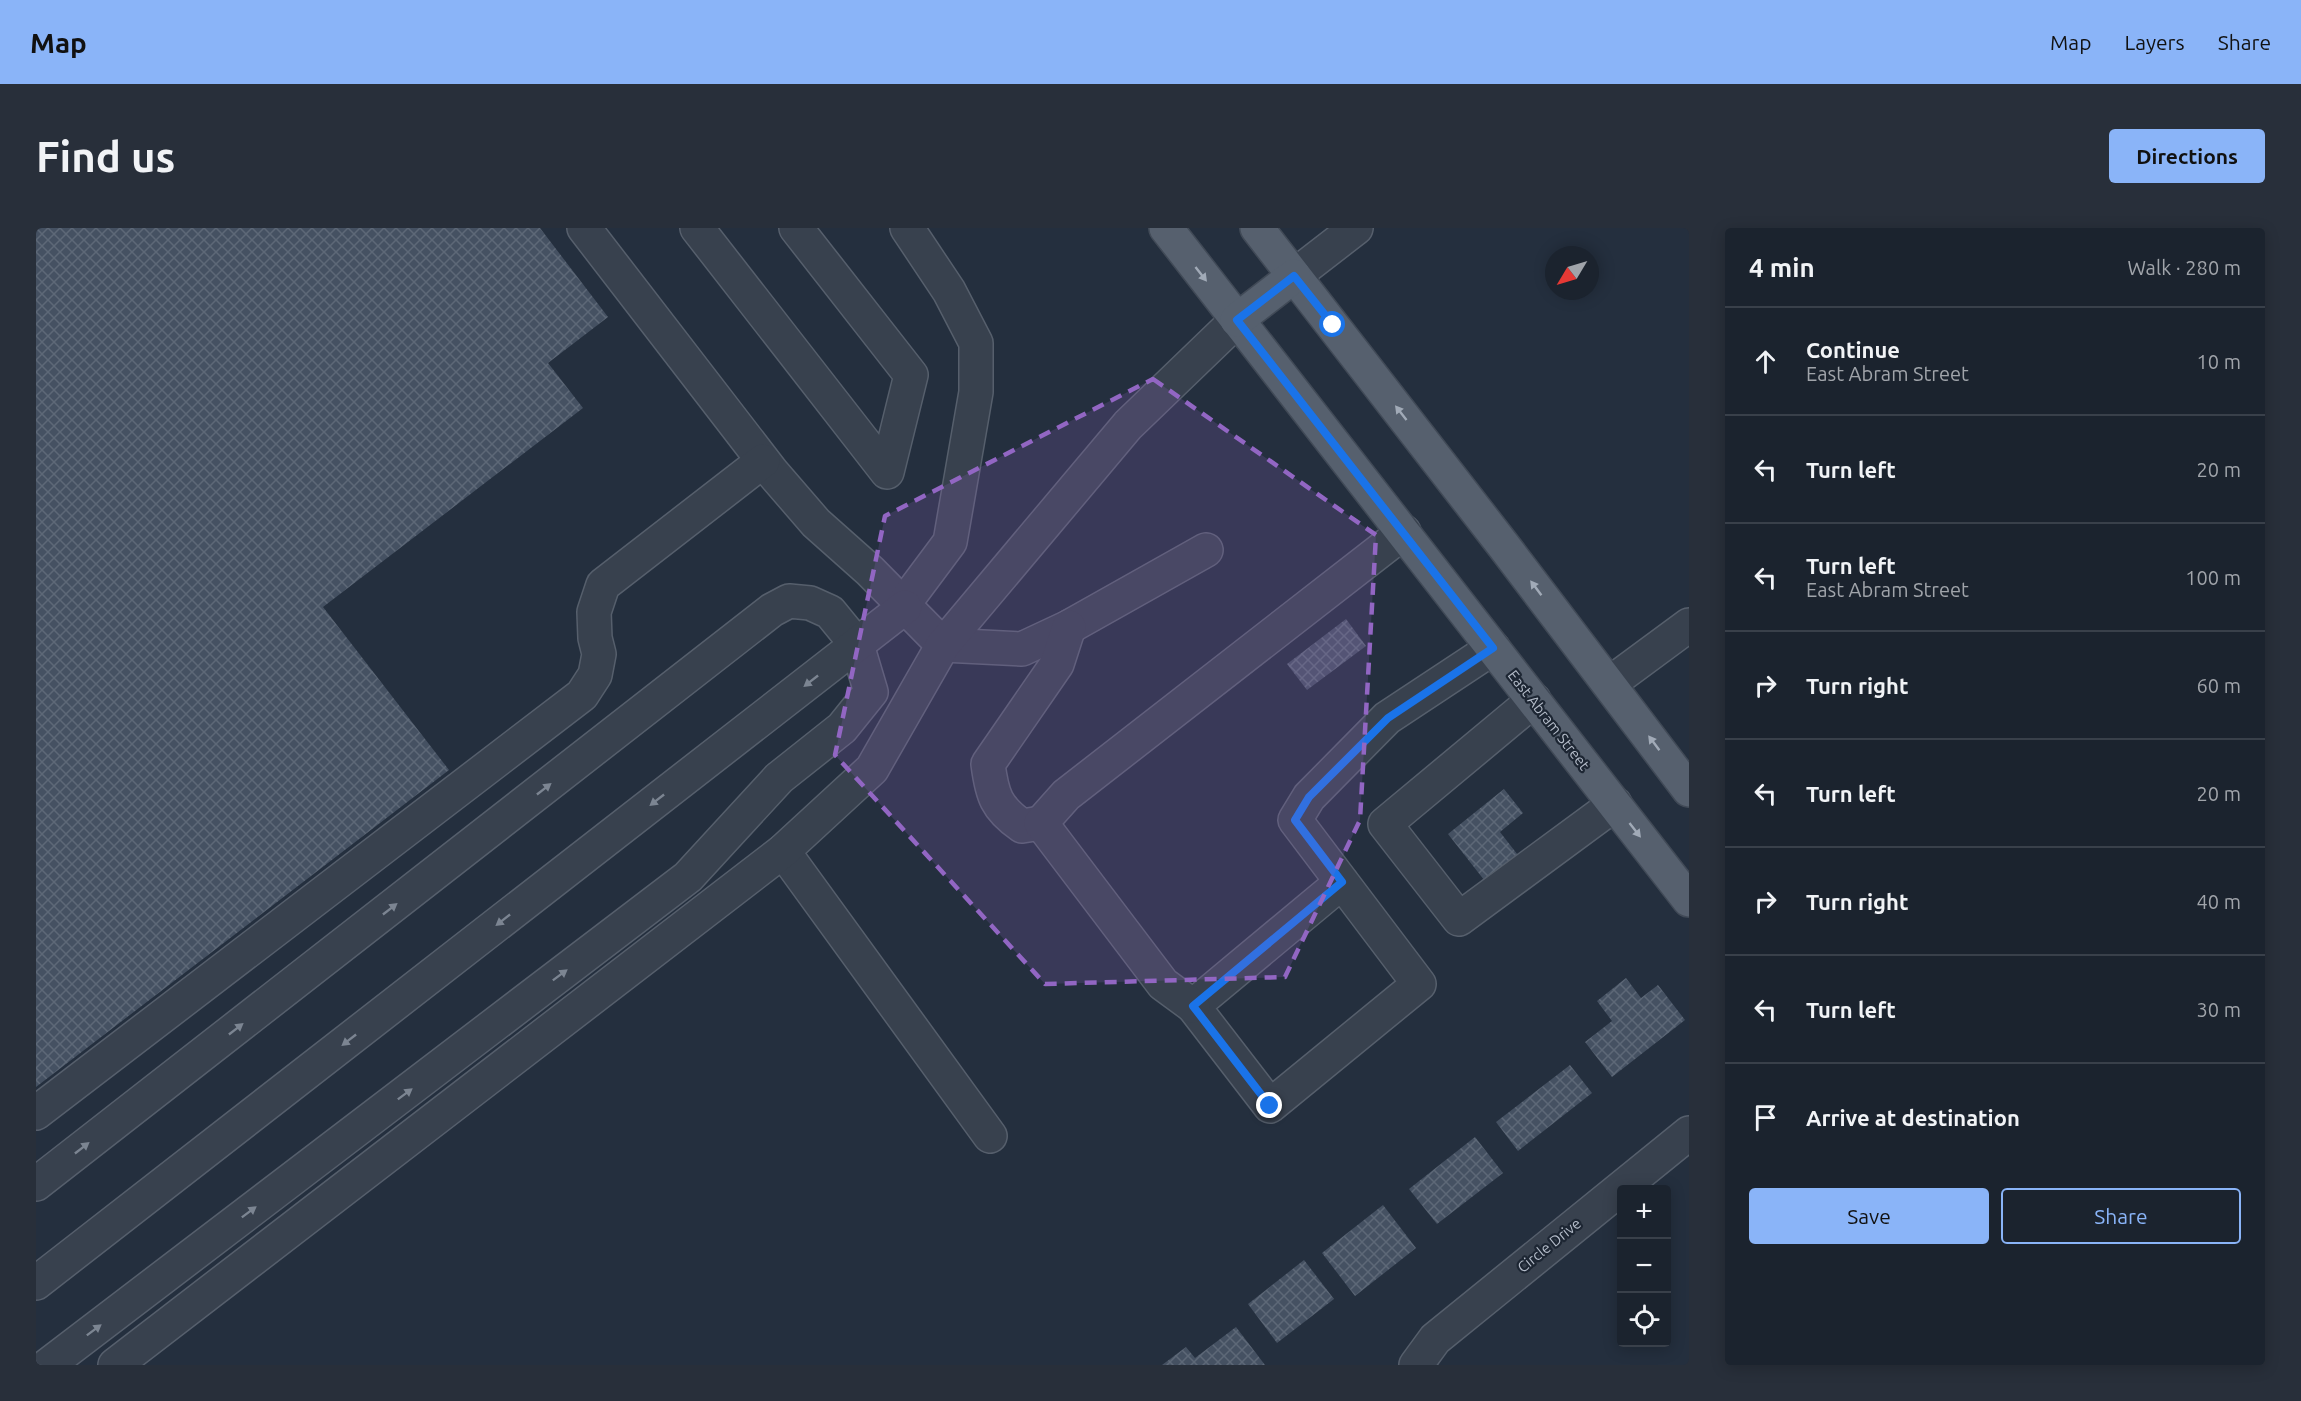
<!DOCTYPE html>
<html lang="en">
<head>
<meta charset="utf-8">
<style>
  body { margin:0; font-family:Ubuntu,sans-serif; background:#282f3a; color:#f1f3f6 }
  .controls { position:absolute; right:18px; bottom:18px; display:grid; overflow:hidden; border-radius:6px; box-shadow:0 3px 15px #0003 }
  .controls button { width:54px; height:54px; display:grid; place-items:center; padding:0; border:0; border-bottom:2px solid #39404a; background:#1b232e; color:#f1f3f6; font:30px sans-serif }
  .compass { position:absolute; left:1509px; top:18px; width:54px; height:54px; border-radius:50%; background:#1b232e; box-shadow:0 3px 15px #0003; rotate:232deg }
  .stop { position:absolute; width:18px; height:18px; margin:-14px; border:4px solid #1a73e8; border-radius:50%; background:#fff }
  .stop.end { background:#1a73e8; border-color:#fff; box-shadow:0 2px 6px #0008 }
  .list { margin:0; padding:0; list-style:none }
  h2 { display:flex; justify-content:space-between; align-items:center; height:78px; margin:0; padding:0 24px; font-size:26px }
  h2 small { font-size:20px; font-weight:400; color:#a0a4aa }
  .list li { display:grid; grid-template-columns:39px 1fr auto; gap:18px; align-items:center; box-sizing:border-box; height:108px; padding:0 24px; border-top:2px solid #39404a }
  .list b { display:block; font-size:22px; white-space:nowrap }
  .list p { margin:0; font-size:20px; white-space:nowrap; color:#a0a4aa }
  .list em { font-size:20px; font-style:normal; color:#a0a4aa }
  .actions { display:flex; gap:12px; padding:18px 24px }
  .actions a { flex:1; padding:14px 0; border:2px solid #8ab4f8; border-radius:6px; text-align:center; font-size:21px; color:#8ab4f8 }
  .actions .main { background:#8ab4f8; color:#111 }
  .icon { flex:none; width:33px; height:33px; fill:none; stroke:currentColor; stroke-width:2; stroke-linecap:round; stroke-linejoin:round }
  .map { position:relative; flex:none; width:1653px; height:1137px; overflow:hidden; border-radius:6px }
  header { display:flex; align-items:center; gap:36px; box-sizing:border-box; height:84px; padding:0 30px; background:#8ab4f8; color:#111 }
  header strong { font-size:28px }
  nav { display:flex; gap:33px; margin-inline-start:auto; font-size:21px }
  .intro { display:flex; align-items:center; justify-content:space-between; box-sizing:border-box; height:144px; padding:0 36px }
  h1 { margin:0; font-size:42px }
  .button { padding:15px 27px; border-radius:6px; background:#8ab4f8; color:#111; font-size:21px; font-weight:700 }
  main { display:flex; gap:36px; padding:0 36px }
  aside { flex:1; background:#1b232e; border-radius:6px; box-shadow:0 3px 15px #0003 }
  .map>svg:first-child { display:block }
  .building { fill:url(#building-cross-hatch) }
  .lines { fill:none; stroke-linecap:round; stroke-linejoin:round }
  .minor-casing { stroke:#565f6c; stroke-width:36 }
  .major-casing { stroke:#414a57; stroke-width:36 }
  .minor { stroke:#38414e; stroke-width:33 }
  .major { stroke:#56606e; stroke-width:33 }
  .oneway { fill:#a1aab7 }
  .oneway2 { fill:#7c8592 }
  .route { stroke:#1a73e8; stroke-width:8 }
  .marked { fill:#9266c3; fill-opacity:0.2; stroke:#9266c3; stroke-width:4.5; stroke-dasharray:12 8; stroke-linejoin:round }
  .labels { text-anchor:middle; dominant-baseline:central; stroke-width:4.5; stroke-linejoin:round; paint-order:stroke }
  .street-label { font-size:15px; fill:#b4bcc9; stroke:#1d2633 }
</style>
</head>
<body>
<header>
<strong>Map</strong>
<nav><a>Map</a><a>Layers</a><a>Share</a></nav>
</header>
<div class="intro"><h1>Find us</h1><a class="button">Directions</a></div>
<main>
<div class="map">
<svg width="1653" height="1137" viewBox="0 0 1653 1137">
  <defs>
    <pattern id="building-cross-hatch" width="8" height="8" patternUnits="userSpaceOnUse" patternTransform="scale(1.5)"><rect width="8" height="8" fill="#455162"/><path d="M0 0l8 8M0 8l8-8" fill="none" stroke="#5d6877"/></pattern>
  </defs>
  <rect width="100%" height="100%" fill="#242f3e"/>
  <g class="building">
    <path d="M0,0H504L572,89L512,135L547,180L287,379L413,542L0,859Z"/>
    <path d="M1310,391L1330,418L1271,462L1251,436Z"/>
    <path d="M1468,561L1487,585L1464,604L1485,631L1452,657L1412,606Z"/>
    <path d="M1590,750L1605,770L1622,757L1649,792L1576,849L1549,814L1576,793L1561,773Z"/>
    <path d="M1534,837L1556,865L1482,923L1460,894Z"/>
    <path d="M1439,909L1467,945L1401,996L1373,961Z"/>
    <path d="M1347,977L1380,1020L1319,1068L1286,1025Z"/>
    <path d="M1268,1032L1298,1071L1241,1115L1212,1076Z"/>
    <path d="M1200,1099L1229,1137H1126L1150,1119L1159,1130Z"/>
  </g>
  <g class="lines">
    <g class="minor-casing">
      <g id="minor">
        <path d="M548,0L736,244L780,295L834,343L907,417L986,421L1033,399L1170,322"/>
        <path d="M661,0L851,244L875,147L760,0"/>
        <path d="M1258,48L1320,0"/>
        <path d="M867,377L914,314L940,164V115L913,63L871,0"/>
        <path d="M1573,456L1653,397"/>
        <path d="M1498,472L1349,596L1423,691L1579,576"/>
        <path d="M1005,595L986,598C960,580 956,567 952,536L1021,436L1033,399"/>
        <path d="M747,623L954,908"/>
        <path d="M1306,654L1157,778L1234,878L1383,756L1259,592L1273,569L1351,490L1457,420"/>
        <path d="M1157,778L1127,756L1005,595L1030,567L1368,304"/>
        <path d="M0,885L546,467L559,447L563,426L559,410L558,384L567,357L727,233"/>
        <path d="M0,956L736,382L753,373L774,375L794,384L821,417L835,464L806,500L743,550L652,649L12,1137"/>
        <path d="M0,1055L869,379"/>
        <path d="M79,1137L747,623L836,541L907,417L1092,197L1201,92"/>
        <path d="M1380,1137L1399,1111L1653,905"/>
      </g>
    </g>
    <g class="major-casing">
      <g id="major">
        <path d="M1130,0L1653,672"/>
        <path d="M1221,0L1467,317L1653,562"/>
        <path d="M1201,92L1258,48"/>
      </g>
    </g>
    <use href="#minor" class="minor"/>
    <use href="#major" class="major"/>
  </g>
  <defs><path id="oneway-solid" d="M-6-.8H1V-3.2L6.5 0L1 3.2V.8H-6Z" transform="scale(1.5)"/></defs>
  <g class="oneway">
    <use href="#oneway-solid" transform="translate(1165 46) rotate(52)"/>
    <use href="#oneway-solid" transform="translate(1365 185) rotate(-128)"/>
    <use href="#oneway-solid" transform="translate(1500 360) rotate(-127)"/>
    <use href="#oneway-solid" transform="translate(1618 515) rotate(-127)"/>
    <use href="#oneway-solid" transform="translate(1599 602) rotate(52)"/>
  </g>
  <g class="oneway2">
    <use href="#oneway-solid" transform="translate(775 453) rotate(142)"/>
    <use href="#oneway-solid" transform="translate(508 561) rotate(-38)"/>
    <use href="#oneway-solid" transform="translate(621 572) rotate(142)"/>
    <use href="#oneway-solid" transform="translate(354 681) rotate(-38)"/>
    <use href="#oneway-solid" transform="translate(467 692) rotate(142)"/>
    <use href="#oneway-solid" transform="translate(524 747) rotate(-37)"/>
    <use href="#oneway-solid" transform="translate(200 801) rotate(-38)"/>
    <use href="#oneway-solid" transform="translate(313 812) rotate(142)"/>
    <use href="#oneway-solid" transform="translate(369 866) rotate(-37)"/>
    <use href="#oneway-solid" transform="translate(46 920) rotate(-38)"/>
    <use href="#oneway-solid" transform="translate(213 984) rotate(-37)"/>
    <use href="#oneway-solid" transform="translate(58 1102) rotate(-37)"/>
  </g>
  <g class="lines">
    <path class="route" d="M1234,878L1157,778L1306,654L1259,592L1273,569L1352,490L1457,420L1201,92L1258,48L1297,97"/>
  </g>
  <path class="marked" d="M1117,151L1340,307L1324,592L1249,749L1009,756L799,527L849,288Z"/>
  <g class="labels">
    <g class="street-label">
      <text transform="translate(1513 492) rotate(52)">East Abram Street</text>
      <text transform="translate(1513 1017) rotate(-39)">Circle Drive</text>
    </g>
  </g>
</svg>
<div class="controls">
<button>+</button>
<button>−</button>
<button><svg class="icon" aria-label="locate" viewBox="0 0 24 24"><circle cx="12" cy="12" r="6"/><path d="M12 2v4M12 18v4M2 12h4M18 12h4"/></svg></button>
</div>
<svg class="compass" viewBox="-18 -18 36 36"><path d="M0-13l5 13h-10z" fill="#e53935"/><path d="M0 13l5-13h-10z" fill="#a0a4aa"/></svg>
<div class="stop" style="left:1297px;top:97px"></div>
<div class="stop end" style="left:1234px;top:878px"></div>
</div>
<aside>
<h2>4 min<small>Walk · 280 m</small></h2>
<ul class="list">
<li><svg class="icon" aria-label="ahead" viewBox="0 0 24 24"><path d="M12 20V5M6 11l6-6 6 6"/></svg><div><b>Continue</b><p>East Abram Street</p></div><em>10 m</em></li>
<li><svg class="icon" aria-label="left" viewBox="0 0 24 24"><path d="M17 20v-9H6M10 6l-5 5 5 5"/></svg><div><b>Turn left</b></div><em>20 m</em></li>
<li><svg class="icon" aria-label="left" viewBox="0 0 24 24"><path d="M17 20v-9H6M10 6l-5 5 5 5"/></svg><div><b>Turn left</b><p>East Abram Street</p></div><em>100 m</em></li>
<li><svg class="icon" aria-label="right" viewBox="0 0 24 24"><path d="M7 20v-9h11M14 6l5 5-5 5"/></svg><div><b>Turn right</b></div><em>60 m</em></li>
<li><svg class="icon" aria-label="left" viewBox="0 0 24 24"><path d="M17 20v-9H6M10 6l-5 5 5 5"/></svg><div><b>Turn left</b></div><em>20 m</em></li>
<li><svg class="icon" aria-label="right" viewBox="0 0 24 24"><path d="M7 20v-9h11M14 6l5 5-5 5"/></svg><div><b>Turn right</b></div><em>40 m</em></li>
<li><svg class="icon" aria-label="left" viewBox="0 0 24 24"><path d="M17 20v-9H6M10 6l-5 5 5 5"/></svg><div><b>Turn left</b></div><em>30 m</em></li>
<li><svg class="icon" aria-label="arrive" viewBox="0 0 24 24"><path d="M6 21V4h12l-3 4 3 4H6"/></svg><div><b>Arrive at destination</b></div></li>
</ul>
<div class="actions"><a class="main">Save</a><a>Share</a></div>
</aside>
</main>
</body>
</html>
